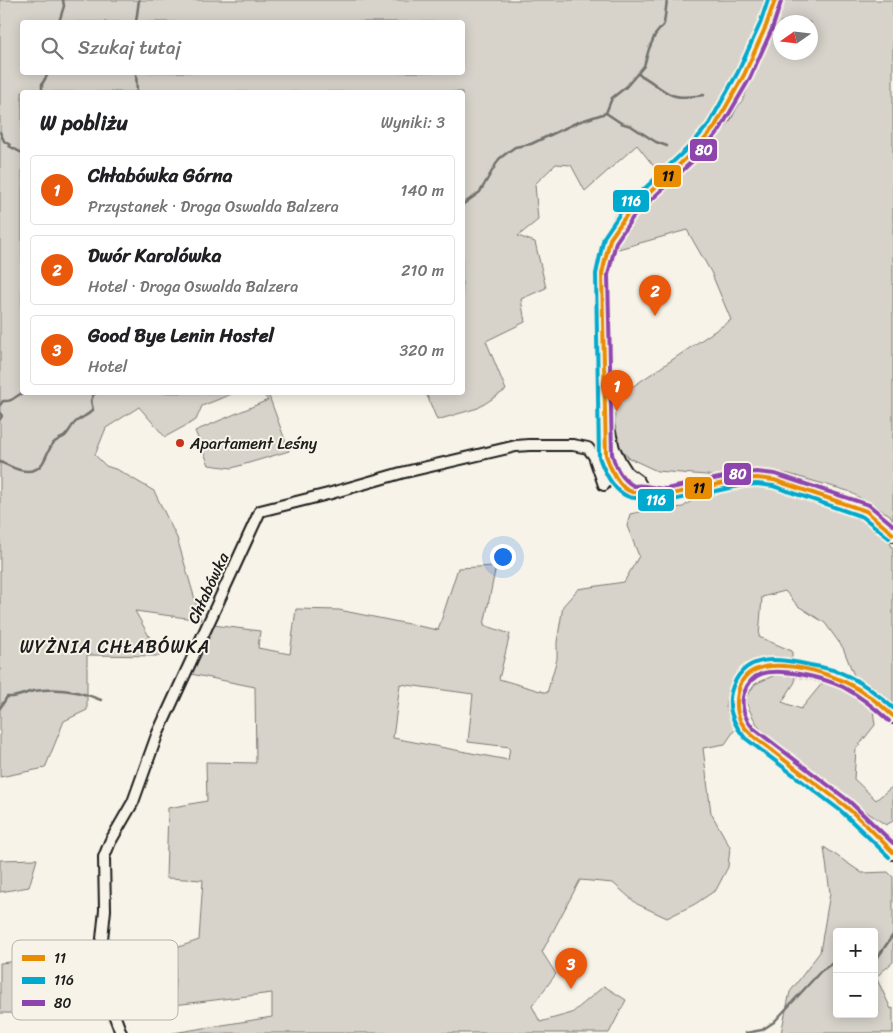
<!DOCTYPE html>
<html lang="pl">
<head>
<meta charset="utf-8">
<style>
  body { margin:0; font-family:Sriracha,sans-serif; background:#f6f6f6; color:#202124 }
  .controls { position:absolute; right:15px; bottom:15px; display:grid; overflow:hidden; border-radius:5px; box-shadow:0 2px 12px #0003 }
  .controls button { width:45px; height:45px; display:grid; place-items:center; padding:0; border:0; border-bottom:1px solid #e0e0e0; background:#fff; color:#202124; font:25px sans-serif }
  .compass { position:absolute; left:773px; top:15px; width:45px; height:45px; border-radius:50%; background:#fff; box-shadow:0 2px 12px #0003; rotate:256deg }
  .you { position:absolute; left:502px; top:556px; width:18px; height:18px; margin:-12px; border:4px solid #fff; border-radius:50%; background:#1a73e8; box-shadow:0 0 0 8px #1a73e833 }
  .badge { display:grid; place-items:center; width:32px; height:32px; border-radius:50%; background:#ea580c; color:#fff; font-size:16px; font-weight:700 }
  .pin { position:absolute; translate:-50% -41px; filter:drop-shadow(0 1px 2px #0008) }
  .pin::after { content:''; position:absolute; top:26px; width:18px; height:15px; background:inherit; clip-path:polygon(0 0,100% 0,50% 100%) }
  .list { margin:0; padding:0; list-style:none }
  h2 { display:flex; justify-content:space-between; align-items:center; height:65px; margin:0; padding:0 20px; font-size:21px }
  h2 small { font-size:16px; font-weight:400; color:#757577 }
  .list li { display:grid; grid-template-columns:32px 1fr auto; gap:15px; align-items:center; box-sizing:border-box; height:70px; margin:0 10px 10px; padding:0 10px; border:1px solid #e0e0e0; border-radius:5px }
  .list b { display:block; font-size:19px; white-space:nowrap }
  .list p { margin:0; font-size:16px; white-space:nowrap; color:#757577 }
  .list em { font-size:16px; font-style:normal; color:#757577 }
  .icon { flex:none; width:28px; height:28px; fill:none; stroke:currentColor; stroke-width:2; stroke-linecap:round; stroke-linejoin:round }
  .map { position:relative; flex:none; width:893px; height:1033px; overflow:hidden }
  .search { position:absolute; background:#fff; box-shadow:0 2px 12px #0003; left:20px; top:20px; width:445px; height:55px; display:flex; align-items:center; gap:12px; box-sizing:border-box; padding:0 18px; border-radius:5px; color:#757577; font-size:19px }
  .panel { position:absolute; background:#fff; box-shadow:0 2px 12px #0003; left:20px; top:90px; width:445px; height:305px; border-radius:5px }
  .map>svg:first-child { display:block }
  .green { fill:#d7d3cb; stroke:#7a7874; fill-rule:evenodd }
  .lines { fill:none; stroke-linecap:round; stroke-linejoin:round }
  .stream { stroke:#72716c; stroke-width:2.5 }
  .street-casing { stroke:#1c1c1c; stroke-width:14 }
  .secondary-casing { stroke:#1c1c1c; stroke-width:18 }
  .street { stroke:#f7f3e8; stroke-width:10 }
  .secondary { stroke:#f7f3e8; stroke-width:14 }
  .bus-1-casing { stroke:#f7f3e8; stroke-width:8 }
  .bus-2-casing { stroke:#f7f3e8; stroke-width:8 }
  .bus-3-casing { stroke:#f7f3e8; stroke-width:8 }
  .bus-1 { stroke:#e88c01; stroke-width:4 }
  .bus-2 { stroke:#00a9ce; stroke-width:4 }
  .bus-3 { stroke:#8e44ad; stroke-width:4 }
  .poi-dot { fill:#c8321e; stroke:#f7f3e8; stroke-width:2 }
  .labels { text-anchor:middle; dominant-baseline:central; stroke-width:4; stroke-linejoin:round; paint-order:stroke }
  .poi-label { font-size:16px; fill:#1c1c1c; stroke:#f7f3e8; text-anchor:start }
  .street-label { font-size:16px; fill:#1c1c1c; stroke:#f7f3e8 }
  .neighbourhood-label { font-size:18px; letter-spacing:1px; fill:#1c1c1c; stroke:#f7f3e8 }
  .key { fill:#f7f3e8; stroke:#b5b2ab; stroke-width:1 }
  .key-label { font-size:14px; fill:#1c1c1c }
  .line-badge { stroke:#f7f3e8; stroke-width:2 }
  .badge-label { font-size:14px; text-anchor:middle; font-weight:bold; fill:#fff }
  .pale-badge-label { font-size:14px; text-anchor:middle; font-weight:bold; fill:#111 }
</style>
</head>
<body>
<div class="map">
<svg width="893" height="1033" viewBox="0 0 893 1033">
  <rect width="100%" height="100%" fill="#f7f3e8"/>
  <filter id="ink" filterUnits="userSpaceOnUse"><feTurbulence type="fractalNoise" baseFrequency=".02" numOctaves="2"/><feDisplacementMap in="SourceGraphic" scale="10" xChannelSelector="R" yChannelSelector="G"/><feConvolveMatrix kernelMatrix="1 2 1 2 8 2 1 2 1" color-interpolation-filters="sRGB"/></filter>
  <g filter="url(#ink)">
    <g class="green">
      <path d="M0,0H767C748,48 730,104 694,142C683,154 671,164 660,174L637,145L585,191L571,165L556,164L535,184L538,220L518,236L535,242L546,288L521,299L525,322L486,341L506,390L478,408L437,420L426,393L462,392V92H22V392L234,393L202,406L196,420L165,437L139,407L106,428L95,455L106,466L118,470L154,491L177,538L201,620L135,611L160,656L87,655V710L64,721L45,768L0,777ZM22,22H462V72H22Z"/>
      <path d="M783,0H893V521L890,515L848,491L789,474L756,469L718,476L657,471L629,458L615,442V407L612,374L621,371L632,387L731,320L711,272L687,230L611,251L624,225L686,168L719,135L743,99L777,24ZM780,22H810V52H780Z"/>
      <path d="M262,393H274L269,396L289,451L232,468L209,465L195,431L268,400Z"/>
      <path d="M756,484L780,490L863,518L887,537L893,549V707L855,678L843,648L825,623L798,606L785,591L762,597L759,637L792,651V658C779,657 765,656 753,661C738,666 725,691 726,706C727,714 731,722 736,728L725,744L703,748L711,813L730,847L728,867L716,890L695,904L667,918L637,904L613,883L580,880L542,952L556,974L532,1006L540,1022L572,1013L604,986L626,1000L609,1033H173L272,1017V993L174,1005L176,948L199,940L203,880L166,878L168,808L207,801L206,762L256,763L255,687L191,674L213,625L260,631L258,648L290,654L296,609L339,610L438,630L458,568L496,566L484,625L510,634L499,679L547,693L557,659V642L563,606L578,589L624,582L639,556L627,526L630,514L644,511L683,507L701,494L730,486ZM400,684L473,694L468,742L510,747L508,760L393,738Z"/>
      <path d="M794,674L795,682L782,702L801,709L824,681L852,694L873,710L875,725L856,749L854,779L876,800L893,786V821L886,825L859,807L779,745C760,735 752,717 745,699L755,684L775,675Z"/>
      <path d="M824,847L862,873L888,872L893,877V962L876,977L891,1009L893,1008V1033H781L790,992L820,952L830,893ZM837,932H874V1014H837Z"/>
      <path d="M37,859L29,887L0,892V860Z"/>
      <path d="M99,944L106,1008L70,1014L0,1013V963L30,960Z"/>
    </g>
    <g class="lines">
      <g class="stream">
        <path d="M59,22L64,6L63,0"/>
        <path d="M136,22L139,0"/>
        <path d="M0,26V25"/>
        <path d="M136,72L137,92"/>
        <path d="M638,74C650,79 660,90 672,95C682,99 695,96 704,95"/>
        <path d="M42,92V84L49,72"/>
        <path d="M606,113L621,123L631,126L656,142L667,146"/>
        <path d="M0,132L4,141L10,145L9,146L22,153"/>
        <path d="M462,205L480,192L499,159L508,152L515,147L531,144L578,122L606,113L612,98L626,87L644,66L649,49L655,35L664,24L667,0"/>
        <path d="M0,405L3,401C15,402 15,394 26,392"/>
        <path d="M0,413L2,416L0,419"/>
        <path d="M0,462C10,466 23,474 34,470C45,466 46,453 52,445C55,440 61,439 65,436C70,431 72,424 77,421C84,416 87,416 93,410L91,401L93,395L98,392"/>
        <path d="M0,708L7,697C17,698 24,693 34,691C57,687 80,691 101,700"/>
        <path d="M874,958L878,957L893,935"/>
        <path d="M746,1033L762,1030L774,1022L821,971L837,960"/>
      </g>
      <g class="street-casing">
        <path id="street" d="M121,1033L103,985L99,968L105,910L104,857L110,842L133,802L157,735L260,511L328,494L401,473L516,446L529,445H573L588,448L594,456L604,485"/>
      </g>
      <g class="secondary-casing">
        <g id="secondary">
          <path d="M604,443C605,458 615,488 633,492C636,493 640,490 644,491C652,494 659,496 667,495L743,479L757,478L774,480L804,489L866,511L882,523L893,534"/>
          <path d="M642,491L637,482L626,474L619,463L612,449L606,424L602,274L609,243L621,221L641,200L697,148L714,128L724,114L759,43L775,0"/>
          <path d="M893,716C880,704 866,692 850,684C838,677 824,674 810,671C782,665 746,656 737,694C734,709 739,723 749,733L845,806L893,852"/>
        </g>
      </g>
      <use href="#street" class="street"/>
      <use href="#secondary" class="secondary"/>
      <g class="bus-1-casing">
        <g id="bus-1">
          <path d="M775,0L766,26L744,75L714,128L697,148L628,213L610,239L602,274L606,455C609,466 619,489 632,492C636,493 640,490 644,491C652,492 658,496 667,495L743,479L757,478L774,480L866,511L893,534"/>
          <path d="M893,716C879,703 864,691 847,683C823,670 753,651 740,685C736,698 735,710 741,722C748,735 763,743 774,752C797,770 821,787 844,805C861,819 877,836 893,852"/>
        </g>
      </g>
      <g class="bus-2-casing">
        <g id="bus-2">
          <path d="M768,0L760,24L738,72L709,124L692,144L623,209L604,237L596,274L599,457C604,471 613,491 629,497C634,499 639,497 644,498C652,499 659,502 668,501L744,485L757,484L773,486L863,517L889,538"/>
          <path d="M889,857L841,811L745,738C734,725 727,709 731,692C742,652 778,658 810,665C823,667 837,670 850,677C866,685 880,696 893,708"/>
        </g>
      </g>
      <g class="bus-3-casing">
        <g id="bus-3">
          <path d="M781,2L772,29L750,78L719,131L701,153L633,217L616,242L608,275L612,454C615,466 622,480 634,486C646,484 655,489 666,489L743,473L757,472L775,474L869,505L893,525"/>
          <path d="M889,721C875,708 860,696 843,687C824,678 780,667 761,674C752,677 747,685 744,693C740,706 745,719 753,728L849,801L893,843"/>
        </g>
      </g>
      <use href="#bus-1" class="bus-1"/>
      <use href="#bus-2" class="bus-2"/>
      <use href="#bus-3" class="bus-3"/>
    </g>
  </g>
  <circle class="poi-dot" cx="180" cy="443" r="5"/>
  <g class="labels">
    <g class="poi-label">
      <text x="190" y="443">Apartament Leśny</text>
    </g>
    <g class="street-label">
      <text transform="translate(208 588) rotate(-65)">Chłabówka</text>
    </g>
    <g class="neighbourhood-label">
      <text x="115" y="647">WYŻNIA CHŁABÓWKA</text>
    </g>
  </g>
  <rect x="12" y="940" width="166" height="80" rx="8" class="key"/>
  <rect x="22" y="955" width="23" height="6" fill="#e88c01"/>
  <rect x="22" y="977" width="23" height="7" fill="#00a9ce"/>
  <rect x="22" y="1000" width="23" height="6" fill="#8e44ad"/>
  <g class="key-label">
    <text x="54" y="963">11</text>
    <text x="54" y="985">116</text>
    <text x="54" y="1008">80</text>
  </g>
  <g class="line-badge">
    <rect x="689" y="138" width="29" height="24" rx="5" fill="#8e44ad"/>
    <rect x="653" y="164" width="29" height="24" rx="5" fill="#e88c01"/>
    <rect x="612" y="189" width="38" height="24" rx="5" fill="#00a9ce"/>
    <rect x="723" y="462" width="29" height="24" rx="5" fill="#8e44ad"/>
    <rect x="684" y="476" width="29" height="24" rx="5" fill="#e88c01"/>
    <rect x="637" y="488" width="38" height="24" rx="5" fill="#00a9ce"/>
  </g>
  <g class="badge-label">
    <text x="704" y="155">80</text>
    <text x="631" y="206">116</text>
    <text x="738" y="479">80</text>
    <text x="656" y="505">116</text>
  </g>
  <g class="pale-badge-label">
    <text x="668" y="181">11</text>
    <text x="699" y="493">11</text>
  </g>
</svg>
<div class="controls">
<button>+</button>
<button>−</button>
</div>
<svg class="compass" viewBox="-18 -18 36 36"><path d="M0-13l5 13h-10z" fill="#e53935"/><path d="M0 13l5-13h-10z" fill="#757577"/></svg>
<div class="you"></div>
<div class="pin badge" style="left:617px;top:411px">1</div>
<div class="pin badge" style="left:655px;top:316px">2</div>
<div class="pin badge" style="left:571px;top:989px">3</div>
<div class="search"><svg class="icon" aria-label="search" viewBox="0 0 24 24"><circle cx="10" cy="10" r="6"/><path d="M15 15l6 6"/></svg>Szukaj tutaj</div>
<section class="panel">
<h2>W pobliżu<small>Wyniki: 3</small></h2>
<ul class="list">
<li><span class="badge">1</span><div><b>Chłabówka Górna</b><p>Przystanek · Droga Oswalda Balzera</p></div><em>140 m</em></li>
<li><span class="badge">2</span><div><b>Dwór Karolówka</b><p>Hotel · Droga Oswalda Balzera</p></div><em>210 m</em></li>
<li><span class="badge">3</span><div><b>Good Bye Lenin Hostel</b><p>Hotel</p></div><em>320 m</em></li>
</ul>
</section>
</div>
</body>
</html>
